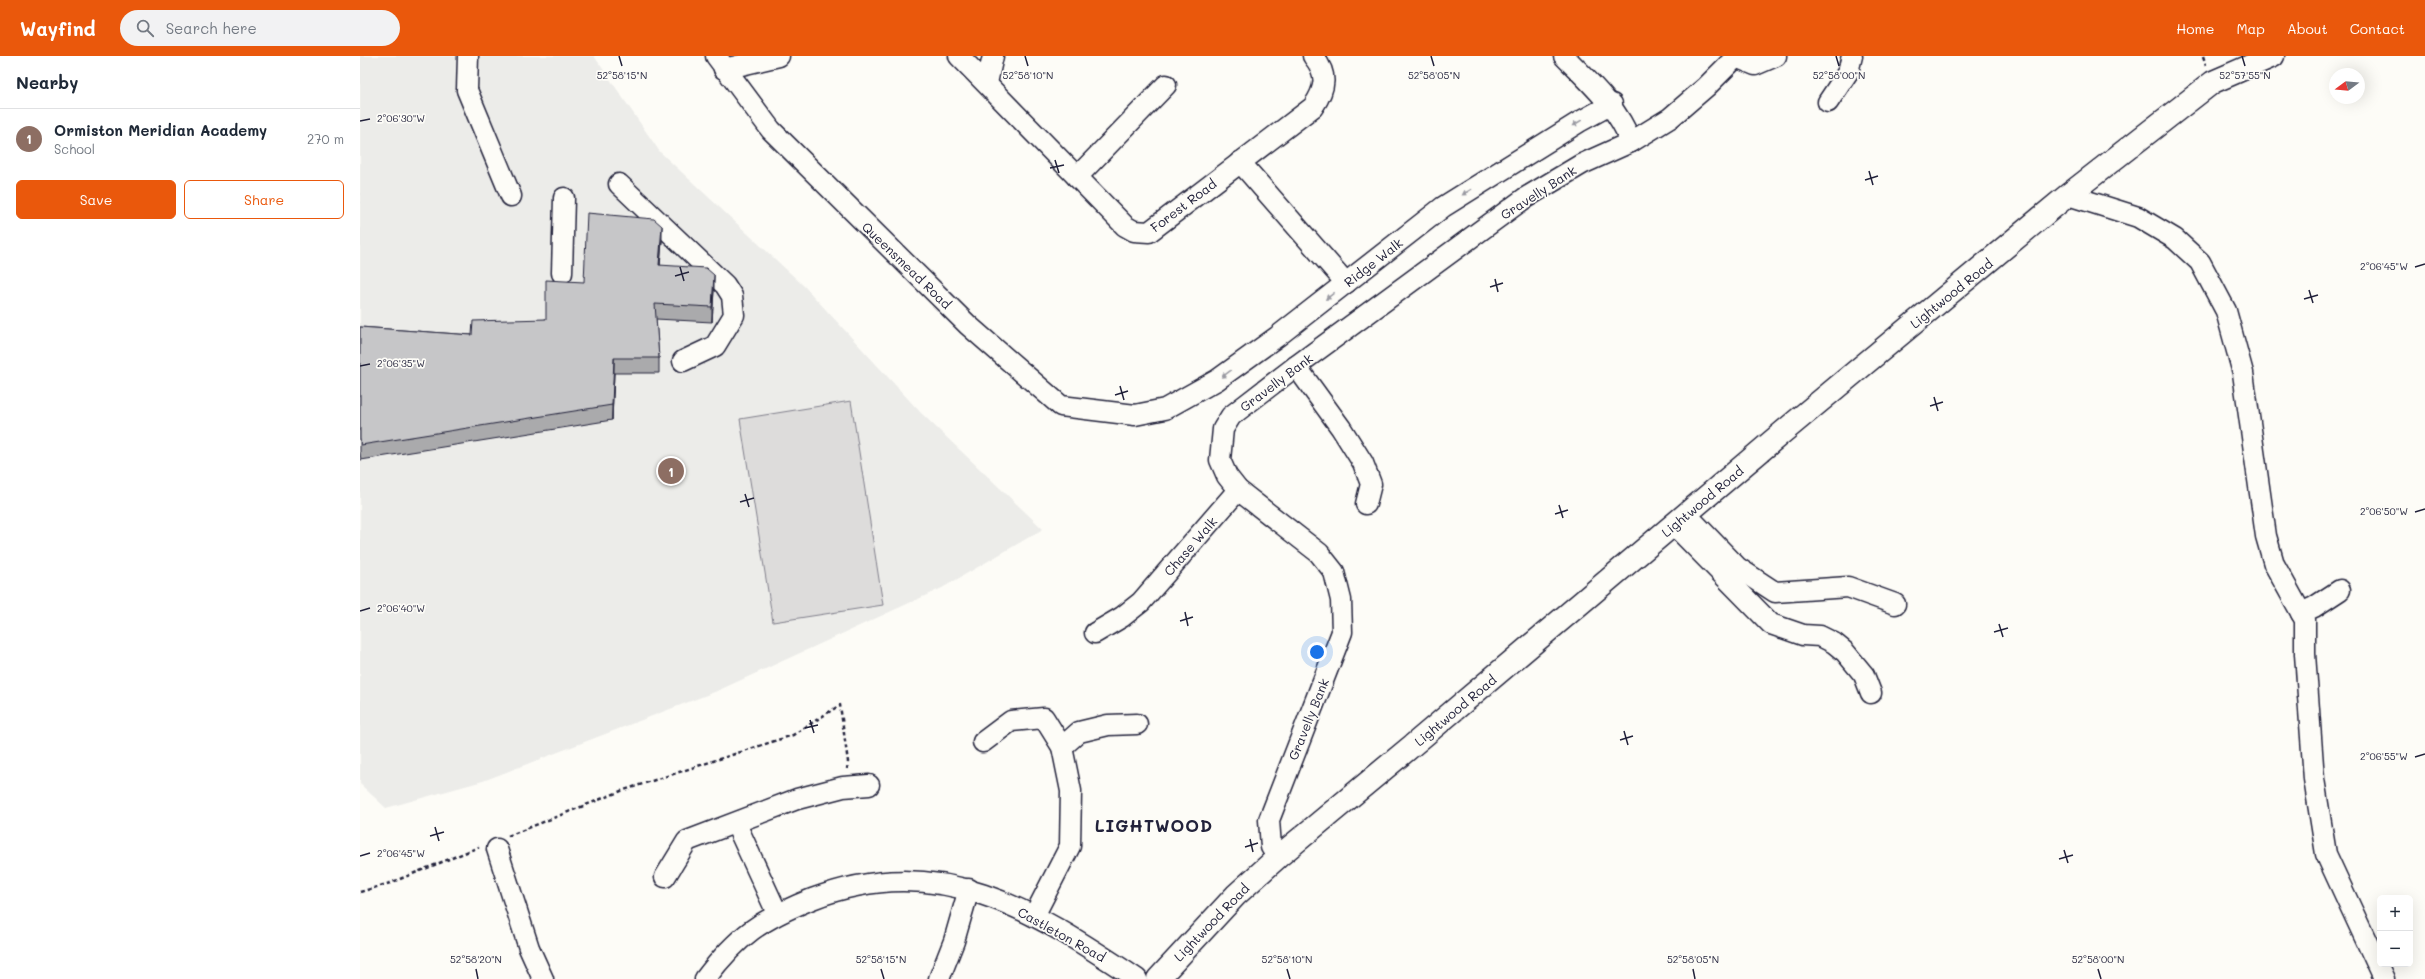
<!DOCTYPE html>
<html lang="en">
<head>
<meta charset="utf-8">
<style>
  body { margin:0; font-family:Mali,sans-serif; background:#f2f2f3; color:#1f2937 }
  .controls { position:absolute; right:12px; bottom:12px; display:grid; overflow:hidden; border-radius:6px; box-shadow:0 4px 16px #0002 }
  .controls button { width:36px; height:36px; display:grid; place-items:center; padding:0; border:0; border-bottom:1px solid #e0e1e3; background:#fff; color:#1f2937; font:20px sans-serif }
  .compass { position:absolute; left:1969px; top:12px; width:36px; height:36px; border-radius:50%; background:#fff; box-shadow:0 4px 16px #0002; rotate:254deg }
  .you { position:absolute; left:957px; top:596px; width:14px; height:14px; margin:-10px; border:3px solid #fff; border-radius:50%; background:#1a73e8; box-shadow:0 0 0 6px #1a73e833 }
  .badge { display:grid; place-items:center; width:26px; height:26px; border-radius:50%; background:#ea580c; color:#fff; font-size:13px; font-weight:700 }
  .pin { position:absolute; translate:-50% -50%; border:2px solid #fff; box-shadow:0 1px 4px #0006 }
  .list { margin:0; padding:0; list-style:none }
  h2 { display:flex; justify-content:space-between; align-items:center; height:52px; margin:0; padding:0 16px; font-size:17px }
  h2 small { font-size:13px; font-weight:400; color:#747a83 }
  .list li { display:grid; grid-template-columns:26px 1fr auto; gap:12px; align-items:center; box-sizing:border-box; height:60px; padding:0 16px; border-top:1px solid #e0e1e3 }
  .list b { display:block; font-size:15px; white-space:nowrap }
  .list p { margin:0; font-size:13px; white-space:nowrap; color:#747a83 }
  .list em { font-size:13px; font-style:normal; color:#747a83 }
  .actions { display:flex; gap:8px; padding:12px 16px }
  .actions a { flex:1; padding:9px 0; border:1px solid #ea580c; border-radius:6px; text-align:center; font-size:14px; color:#ea580c }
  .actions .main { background:#ea580c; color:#fff }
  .icon { flex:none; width:22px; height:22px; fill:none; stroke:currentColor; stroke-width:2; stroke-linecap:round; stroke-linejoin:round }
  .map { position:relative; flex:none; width:2065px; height:923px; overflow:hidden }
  header { display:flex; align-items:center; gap:24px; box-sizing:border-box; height:56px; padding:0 20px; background:#ea580c; color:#fff }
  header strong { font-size:19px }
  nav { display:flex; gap:22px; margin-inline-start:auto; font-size:14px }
  .search { width:280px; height:36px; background:#f2f2f3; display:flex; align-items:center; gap:10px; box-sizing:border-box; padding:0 14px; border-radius:22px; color:#747a83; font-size:15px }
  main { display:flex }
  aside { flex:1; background:#fff }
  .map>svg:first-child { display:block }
  .built { fill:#ecece9 }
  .green { fill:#dddcdb; stroke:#807f8b }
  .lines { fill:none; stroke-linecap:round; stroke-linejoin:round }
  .minor-casing { stroke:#22223b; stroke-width:23 }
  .major-casing { stroke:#22223b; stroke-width:25 }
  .path { stroke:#22223b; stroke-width:2.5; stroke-dasharray:4 3; stroke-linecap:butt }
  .minor { stroke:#fdfcf7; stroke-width:20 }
  .major { stroke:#fdfcf7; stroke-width:22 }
  .wall { fill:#aaaaac; stroke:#22223b }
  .shaded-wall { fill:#8b8b8c; stroke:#22223b }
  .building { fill:#c6c6c8; stroke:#22223b }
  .oneway { fill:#9a9aa2 }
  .ticks { fill:none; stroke:#22223b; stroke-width:1.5 }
  .labels { text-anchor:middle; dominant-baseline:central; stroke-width:3.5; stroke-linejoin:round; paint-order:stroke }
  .street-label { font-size:13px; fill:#22223b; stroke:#fdfcf7 }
  .district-label { font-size:17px; font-weight:bold; letter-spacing:1px; fill:#22223b; stroke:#fdfcf7 }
  .ticks-label { font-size:10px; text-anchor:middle; fill:#22223b; stroke:#fdfcf7; stroke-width:3.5; stroke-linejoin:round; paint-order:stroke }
</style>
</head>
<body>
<header>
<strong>Wayfind</strong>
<div class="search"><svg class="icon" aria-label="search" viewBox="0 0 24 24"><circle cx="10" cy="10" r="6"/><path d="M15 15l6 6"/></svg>Search here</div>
<nav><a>Home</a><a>Map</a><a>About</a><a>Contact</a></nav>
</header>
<main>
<aside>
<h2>Nearby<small></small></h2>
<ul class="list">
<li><span class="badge" style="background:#8d6e63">1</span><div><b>Ormiston Meridian Academy</b><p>School</p></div><em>270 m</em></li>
</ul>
<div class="actions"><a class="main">Save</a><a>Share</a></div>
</aside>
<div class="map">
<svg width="2065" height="923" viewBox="0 0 2065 923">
  <rect width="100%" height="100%" fill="#fdfcf7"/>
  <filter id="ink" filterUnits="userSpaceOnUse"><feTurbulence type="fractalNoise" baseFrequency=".025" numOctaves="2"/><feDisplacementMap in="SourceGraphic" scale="8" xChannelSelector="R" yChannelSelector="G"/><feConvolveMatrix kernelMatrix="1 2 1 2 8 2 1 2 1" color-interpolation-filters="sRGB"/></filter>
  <g filter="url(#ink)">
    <path class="built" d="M0,0H234L300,96L444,230L561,357L683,473L582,532L357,635L123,725L26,752L0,728Z"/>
    <path class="green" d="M491,345L523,549L413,566L380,363Z"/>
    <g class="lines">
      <g class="minor-casing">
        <g id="minor">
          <path d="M108,0L107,34L151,140"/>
          <path d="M356,0L411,74L608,269L701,350L775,359L805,353L857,324L918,280L1083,151L1219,66L1252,48"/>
          <path d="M599,0L765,170L774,175L789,176L953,51C966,32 968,18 953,0"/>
          <path d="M1204,0C1230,27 1257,50 1271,86"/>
          <path d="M1376,1L1395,9L1416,0"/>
          <path d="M364,13L419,0"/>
          <path d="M627,27L633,0"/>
          <path d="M1468,46L1488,16L1492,0"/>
          <path d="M880,106L986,227"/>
          <path d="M717,121L806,29"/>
          <path d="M259,128L365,229L372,240L374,259L355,290L323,305"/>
          <path d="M1708,139L1778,161L1815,183L1840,206L1866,255L1883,317L1906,480L1914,508L1945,564V598L1954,723L1966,798L2024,923"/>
          <path d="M202,217L204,142"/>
          <path d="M936,310L981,372L1003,407L1011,428L1006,448"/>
          <path d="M1327,459L1377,511L1415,536L1488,531L1535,548"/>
          <path d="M1314,469L1411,568L1443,579L1460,580L1474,587L1485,596L1504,619L1511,637"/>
          <path d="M1941,557L1954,551L1980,534"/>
          <path d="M735,577L762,561L781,546L878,434"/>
          <path d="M623,686L651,665L684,662L702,691L711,735L710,790L674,860"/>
          <path d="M702,691L719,676L748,669L777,668"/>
          <path d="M376,768L417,857"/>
          <path d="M137,793L169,892L183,923"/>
          <path d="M918,801L911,791L909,764L982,576L981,544L974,516L959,497L878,434L867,420L860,404L863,373L871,360L936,310L1165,142L1222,108L1271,86L1310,62L1346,31L1377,0"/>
          <path d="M305,821L327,785L437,743L483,731L509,729"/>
          <path d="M345,923C378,879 402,863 452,843C580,794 673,854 777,923"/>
          <path d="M579,923L594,885L609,833"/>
        </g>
      </g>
      <g class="major-casing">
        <path id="major" d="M798,923L876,839L918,801L1053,689L1423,376L1708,139L1853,26L1913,0"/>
      </g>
      <g class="path">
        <path d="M1843,0L1846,9"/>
        <path d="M148,780L261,735L433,679L480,649L488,706L487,713"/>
        <path d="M0,836L30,827L119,791"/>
      </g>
      <use href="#minor" class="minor"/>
      <use href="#major" class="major"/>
    </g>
    <path class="wall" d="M302,185L300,209L354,234L352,266L296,263L299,302V317H254L252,364L1,404L0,397V271L112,279L186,263L224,226Z"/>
    <g class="shaded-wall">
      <path d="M302,170V185L299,224V209Z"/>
      <path d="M354,219V234L352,266V251Z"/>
      <path d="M254,302V317L252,364V349Z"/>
    </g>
    <path class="building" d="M227,157L294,163L302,170L299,209L346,212L354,219L352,251L295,248L299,302H254L252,349L1,389L0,382V271L112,279L113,265L186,263V224L224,226Z"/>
    <defs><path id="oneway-solid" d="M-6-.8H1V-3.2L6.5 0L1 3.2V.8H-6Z"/></defs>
    <g class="oneway">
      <use href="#oneway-solid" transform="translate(1217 67) rotate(149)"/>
      <use href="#oneway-solid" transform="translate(1107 136) rotate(148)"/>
      <use href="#oneway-solid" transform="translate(970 240) rotate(142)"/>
      <use href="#oneway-solid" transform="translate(866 318) rotate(144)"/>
    </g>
  </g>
  <path class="ticks" d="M259,0L262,10M665,0L668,10M1071,0L1074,10M1476,0L1479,10M1882,0L1885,10M0,65L10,63M695,104L699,117M690,112L704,109M1509,115L1513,129M1505,124L1518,120M320,211L324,225M2055,211L2065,208M315,220L329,216M1135,223L1138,236M1130,231L1143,227M1949,234L1953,247M1944,243L1958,239M0,310L10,308M760,330L764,344M755,339L768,335M1574,341L1578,355M1570,350L1583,346M385,438L389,451M380,446L394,442M1199,449L1203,462M2055,456L2065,453M1195,458L1208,454M0,555L10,552M825,556L828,570M820,565L833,561M1639,568L1643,581M1634,576L1648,572M450,664L454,677M445,672L458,669M1264,675L1268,689M1260,684L1273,680M2055,701L2065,698M75,771L79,785M70,780L84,776M890,783L893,796M885,791L898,787M1704,794L1708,807M0,800L10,797M1699,803L1713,799M116,913L118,923M521,913L524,923M927,913L930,923M1333,913L1335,923M1738,913L1741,923"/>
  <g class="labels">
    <g class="street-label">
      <text transform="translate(1178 136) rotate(-33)">Gravelly Bank</text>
      <text transform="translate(823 149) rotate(-37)">Forest Road</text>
      <text transform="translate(1013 206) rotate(-38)">Ridge Walk</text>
      <text transform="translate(547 209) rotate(44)">Queensmead Road</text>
      <text transform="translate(1591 237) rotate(-39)">Lightwood Road</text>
      <text transform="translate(916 326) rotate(-37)">Gravelly Bank</text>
      <text transform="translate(1342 445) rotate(-40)">Lightwood Road</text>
      <text transform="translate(830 490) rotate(-49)">Chase Walk</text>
      <text transform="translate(1095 654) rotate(-40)">Lightwood Road</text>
      <text transform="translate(948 663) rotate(-68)">Gravelly Bank</text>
      <text transform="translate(851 866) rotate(-46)">Lightwood Road</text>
      <text transform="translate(702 878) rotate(29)">Castleton Road</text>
    </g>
    <g class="district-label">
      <text x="794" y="769">LIGHTWOOD</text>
    </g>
  </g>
  <g class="ticks-label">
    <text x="262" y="23">52°58'15"N</text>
    <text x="668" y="23">52°58'10"N</text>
    <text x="1074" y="23">52°58'05"N</text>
    <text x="1479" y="23">52°58'00"N</text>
    <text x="1885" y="23">52°57'55"N</text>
    <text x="41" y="66">2°06'30"W</text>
    <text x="2024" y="214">2°06'45"W</text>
    <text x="41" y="311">2°06'35"W</text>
    <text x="2024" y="459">2°06'50"W</text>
    <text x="41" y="556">2°06'40"W</text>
    <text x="2024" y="704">2°06'55"W</text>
    <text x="41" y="801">2°06'45"W</text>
    <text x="116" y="907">52°58'20"N</text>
    <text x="521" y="907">52°58'15"N</text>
    <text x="927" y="907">52°58'10"N</text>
    <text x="1333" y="907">52°58'05"N</text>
    <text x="1738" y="907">52°58'00"N</text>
  </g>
</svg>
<div class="controls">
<button>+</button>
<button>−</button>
</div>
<svg class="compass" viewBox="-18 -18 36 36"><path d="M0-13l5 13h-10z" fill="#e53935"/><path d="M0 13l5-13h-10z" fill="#747a83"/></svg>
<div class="you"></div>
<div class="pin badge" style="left:311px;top:415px;background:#8d6e63">1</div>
</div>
</main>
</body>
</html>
